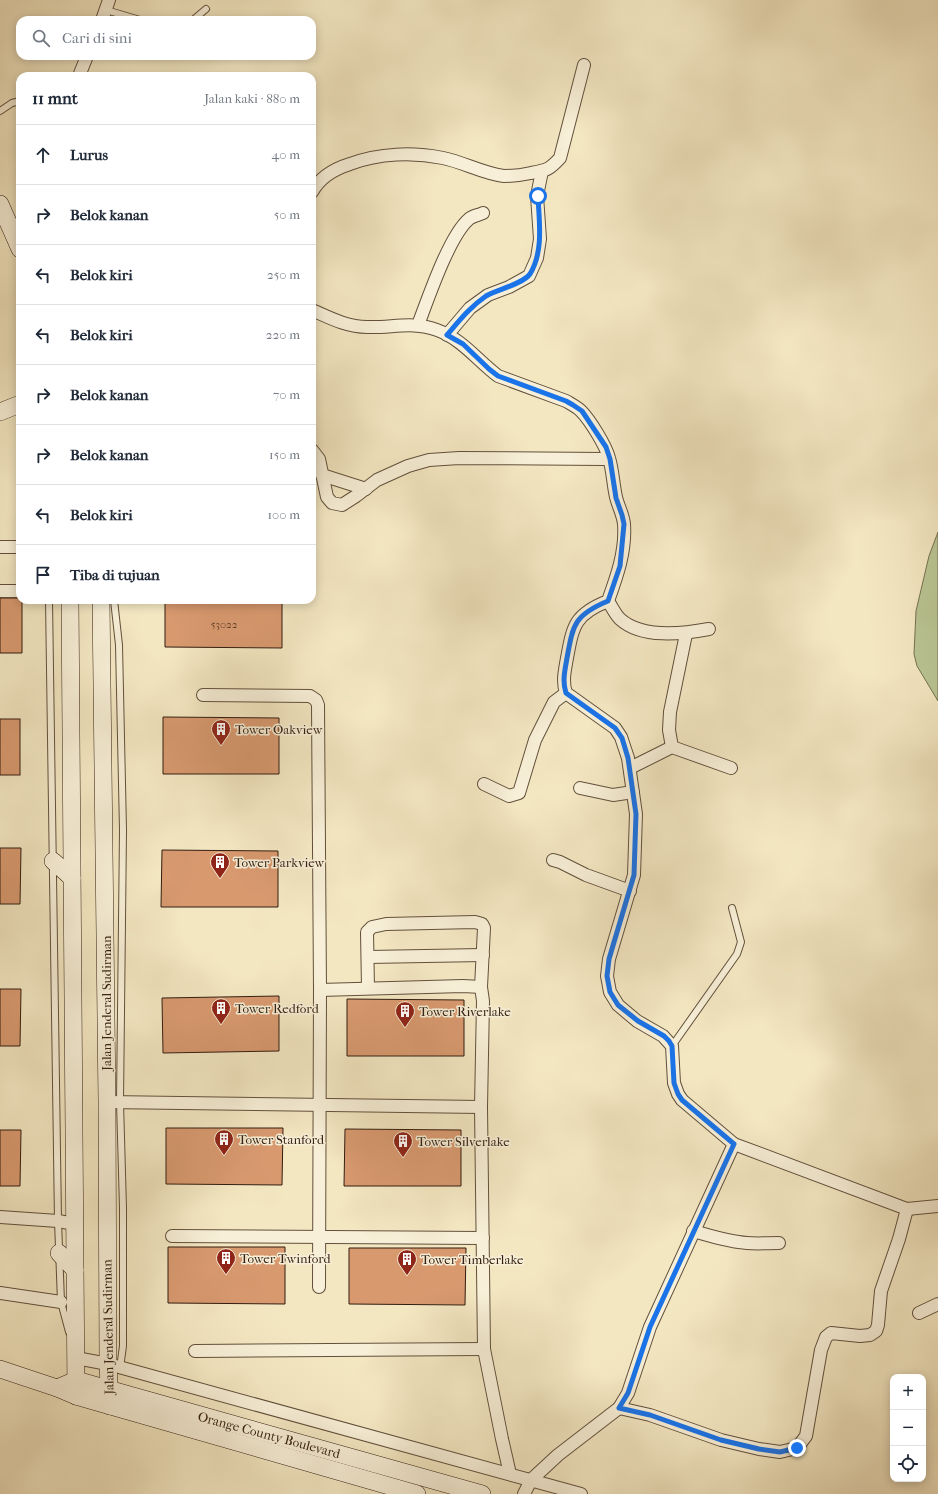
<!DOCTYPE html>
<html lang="id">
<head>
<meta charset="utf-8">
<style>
  body { margin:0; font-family:"IM FELL French Canon",serif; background:#f6f6f7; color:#1f2937 }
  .controls { position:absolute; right:12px; bottom:12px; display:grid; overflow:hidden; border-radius:8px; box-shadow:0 2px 10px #0003 }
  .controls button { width:36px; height:36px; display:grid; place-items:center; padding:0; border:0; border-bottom:1px solid #e0e1e3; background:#fff; color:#1f2937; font:20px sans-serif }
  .stop { position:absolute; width:12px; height:12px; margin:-9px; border:3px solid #1a73e8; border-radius:50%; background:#fff }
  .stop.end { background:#1a73e8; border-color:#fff; box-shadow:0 1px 4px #0008 }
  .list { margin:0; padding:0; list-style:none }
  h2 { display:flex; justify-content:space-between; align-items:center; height:52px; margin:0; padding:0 16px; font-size:17px }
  h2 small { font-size:13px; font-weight:400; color:#747a83 }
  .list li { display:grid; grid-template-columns:26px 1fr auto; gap:12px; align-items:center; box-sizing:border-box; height:60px; padding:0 16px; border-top:1px solid #e0e1e3 }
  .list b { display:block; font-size:15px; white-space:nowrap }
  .list em { font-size:13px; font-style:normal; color:#747a83 }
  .icon { flex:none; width:22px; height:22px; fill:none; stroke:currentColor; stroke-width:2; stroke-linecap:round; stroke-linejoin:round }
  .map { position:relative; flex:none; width:938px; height:1494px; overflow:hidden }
  .search { position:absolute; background:#fff; box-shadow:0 2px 10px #0003; left:16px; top:16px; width:300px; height:44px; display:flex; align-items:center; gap:10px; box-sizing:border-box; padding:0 14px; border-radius:12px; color:#747a83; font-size:15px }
  .panel { position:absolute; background:#fff; box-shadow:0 2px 10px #0003; left:16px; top:72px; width:300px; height:532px; border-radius:12px }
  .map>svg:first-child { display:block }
  .green { fill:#bac594; stroke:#767152 }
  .building { fill:#d8996f; stroke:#321d10 }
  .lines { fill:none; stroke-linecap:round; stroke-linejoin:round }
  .lane-casing { stroke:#62503c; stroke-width:8 }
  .street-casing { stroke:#62503c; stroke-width:14 }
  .secondary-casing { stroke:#321d10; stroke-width:18 }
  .lane { stroke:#f7efd7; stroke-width:6 }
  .street { stroke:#f7efd7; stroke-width:12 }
  .secondary { stroke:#f7efd7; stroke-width:17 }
  .route { stroke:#1a73e8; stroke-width:5 }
  .labels { text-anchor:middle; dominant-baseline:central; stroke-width:3; stroke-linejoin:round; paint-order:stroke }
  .number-label { font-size:11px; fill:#5c3c28 }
  .poi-label { font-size:13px; fill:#321d10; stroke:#f7efd7; text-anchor:start }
  .street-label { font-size:13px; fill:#321d10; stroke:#f7efd7 }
</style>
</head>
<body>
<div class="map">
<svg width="938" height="1494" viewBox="0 0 938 1494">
  <rect width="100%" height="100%" fill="#f3e7c2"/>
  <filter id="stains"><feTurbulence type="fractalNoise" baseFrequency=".005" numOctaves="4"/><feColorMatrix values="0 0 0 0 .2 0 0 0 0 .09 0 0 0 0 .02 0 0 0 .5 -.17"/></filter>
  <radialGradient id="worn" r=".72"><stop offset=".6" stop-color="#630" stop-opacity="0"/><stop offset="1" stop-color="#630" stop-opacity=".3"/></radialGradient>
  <path class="green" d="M938,532V701L917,666L914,654L916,611L929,556Z"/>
  <g class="building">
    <path d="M0,598H20V600H22V653H0Z"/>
    <path d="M165,600H282V648L165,647Z"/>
    <path d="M163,717L279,718V774H163Z"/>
    <rect x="0" y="719" width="20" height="56"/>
    <path d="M0,848H21L20,904H0Z"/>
    <path d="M162,850L278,851V907H161Z"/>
    <path d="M0,989H21L20,1046H0Z"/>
    <path d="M279,996V1051L163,1053L162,998Z"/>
    <path d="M347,999L464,1000V1056H347Z"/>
    <path d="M166,1128H283L282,1185L166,1184Z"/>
    <path d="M345,1129L461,1130V1186H344Z"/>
    <path d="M0,1130H21L20,1186H0Z"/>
    <path d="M168,1247H285V1304L168,1303Z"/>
    <path d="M349,1248H466L465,1305L349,1304Z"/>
  </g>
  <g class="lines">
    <g class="lane-casing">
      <g id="lane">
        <path d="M106,10L140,20"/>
        <path d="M193,20L206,9"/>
        <path d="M0,111L12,103L20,101"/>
        <path d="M49,600L58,1221L61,1302L69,1332"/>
        <path d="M114,600L119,645L123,830L120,1102L123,1208V1346L120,1368"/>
        <path d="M672,1046L737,954L741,942L732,908"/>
      </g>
    </g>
    <g class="street-casing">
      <g id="street">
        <path d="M102,20L109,0"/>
        <path d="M79,76L87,56"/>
        <path d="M312,192C320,177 334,169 350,164C379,153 413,152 443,158C463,162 484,174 504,176C514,176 522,175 531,173C547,170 549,170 560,158L584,65"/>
        <path d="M312,310C330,318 347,327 367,327C392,328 413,321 437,330C462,339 478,361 498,376L566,401C571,404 577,407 581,411C590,420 606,446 609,458C613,471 613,484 616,497C618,506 623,514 624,524C626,551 617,576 608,601C575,614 573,625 567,658C565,670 562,681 566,693L615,728L621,737L628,758L636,814L634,875L609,959L607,976L610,992L618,1005L637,1021L663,1036L672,1046L674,1083L678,1094L682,1100L734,1144L650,1327L628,1393L619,1408L558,1455L531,1480L524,1494"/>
        <path d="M418,325C428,299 449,236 469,219C472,216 479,215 483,213"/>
        <path d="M447,335L470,308L488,295L509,287L529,276L537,258L540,239L537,196L542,171"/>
        <path d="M312,450L319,459L327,497L332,503L342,505L356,496L377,480L408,466L429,460L459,458L605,459"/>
        <path d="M322,475L366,489"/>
        <path d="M0,547H20"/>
        <path d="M0,591H20"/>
        <path d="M608,601C612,607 615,614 620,619C642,639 682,634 709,629"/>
        <path d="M203,695L310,696L316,700L318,705L320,990L463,986L481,987L483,1001L481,1107L484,1349L502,1439L510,1474"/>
        <path d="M672,747L669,730L670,712L686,634"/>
        <path d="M630,768L672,747L731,768"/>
        <path d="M484,784L509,796L519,793L535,740L554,702L566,693"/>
        <path d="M580,788L613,795L633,792"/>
        <path d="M553,860L560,862L586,875L630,891"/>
        <path d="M368,957L483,955"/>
        <path d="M368,988L367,932L372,927L386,924L475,922L482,924L484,928L481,987"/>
        <path d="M107,1102L481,1107"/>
        <path d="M734,1144L907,1209L938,1206"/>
        <path d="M0,1217L58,1221L75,1224"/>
        <path d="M693,1231C711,1236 729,1242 747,1243C758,1244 768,1243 779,1243"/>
        <path d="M172,1236L483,1238"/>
        <path d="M319,1287L320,990"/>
        <path d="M0,1293L61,1302"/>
        <path d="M919,1313L938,1304"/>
        <path d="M195,1351L484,1349"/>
        <path d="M76,1358L108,1364L581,1494"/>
        <path d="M619,1408L650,1415L721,1440L759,1449L780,1452L797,1448L806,1436L821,1350L826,1337L831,1333L860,1336L870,1335L876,1331L878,1325L881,1291L899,1239L907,1209"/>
      </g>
    </g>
    <g class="secondary-casing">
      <g id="secondary">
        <path d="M0,204L20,249"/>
        <path d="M0,412L20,404"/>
        <path d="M70,600L76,1396"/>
        <path d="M101,600L107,1102L108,1364L110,1406"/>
        <path d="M53,861L72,878"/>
        <path d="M59,1253L75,1270"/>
        <path d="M0,1369L57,1388L76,1396L417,1494"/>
        <path d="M57,1388L76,1380L482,1494"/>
      </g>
    </g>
    <use href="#lane" class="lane"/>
    <use href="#street" class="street"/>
    <use href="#secondary" class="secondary"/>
  </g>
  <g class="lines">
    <path class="route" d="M538,196C539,221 544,251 530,274C523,284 496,290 486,296C470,307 459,321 447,335L463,344L489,369L498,376L566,401L573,405L582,411L606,447L610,459L616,498L622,515L624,524L620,566L608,601C574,615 573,625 567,658C565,670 562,681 566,693L615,728L622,738L628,758L636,814L634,875L609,959L607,976L610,992L618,1005L638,1021L664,1036L669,1041L672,1046L674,1083L678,1094L682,1100L734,1144L650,1327L628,1393L619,1408L650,1415L721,1440L759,1449L780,1452L797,1448"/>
  </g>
  <defs>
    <g id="building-pin" transform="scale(1)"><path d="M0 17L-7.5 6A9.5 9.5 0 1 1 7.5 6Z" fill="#8f2418" stroke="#f7efd7"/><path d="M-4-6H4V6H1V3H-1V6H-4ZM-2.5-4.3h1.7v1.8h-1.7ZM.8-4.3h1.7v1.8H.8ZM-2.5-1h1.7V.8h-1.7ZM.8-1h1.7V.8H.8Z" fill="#fff"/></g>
  </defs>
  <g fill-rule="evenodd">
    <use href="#building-pin" x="221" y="729"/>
    <use href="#building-pin" x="220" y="862"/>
    <use href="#building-pin" x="221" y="1008"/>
    <use href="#building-pin" x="405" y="1011"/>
    <use href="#building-pin" x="224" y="1139"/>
    <use href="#building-pin" x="403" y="1141"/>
    <use href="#building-pin" x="226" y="1258"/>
    <use href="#building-pin" x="407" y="1259"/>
  </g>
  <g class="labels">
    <g class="number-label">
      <text x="224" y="624">53022</text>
    </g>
    <g class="poi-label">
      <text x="235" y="729">Tower Oakview</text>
      <text x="234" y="862">Tower Parkview</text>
      <text x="235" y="1008">Tower Redford</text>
      <text x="419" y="1011">Tower Riverlake</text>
      <text x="238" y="1139">Tower Stanford</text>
      <text x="417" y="1141">Tower Silverlake</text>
      <text x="240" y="1258">Tower Twinford</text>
      <text x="421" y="1259">Tower Timberlake</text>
    </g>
    <g class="street-label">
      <text transform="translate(106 1003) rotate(-90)">Jalan Jenderal Sudirman</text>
      <text transform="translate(108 1327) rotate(-91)">Jalan Jenderal Sudirman</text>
      <text transform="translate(269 1435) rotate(15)">Orange County Boulevard</text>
    </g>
  </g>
  <rect width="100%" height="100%" filter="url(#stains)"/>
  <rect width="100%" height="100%" fill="url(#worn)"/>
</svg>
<div class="controls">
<button>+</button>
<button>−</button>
<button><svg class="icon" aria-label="locate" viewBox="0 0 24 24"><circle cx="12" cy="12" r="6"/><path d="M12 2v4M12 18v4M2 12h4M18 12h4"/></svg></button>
</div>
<div class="stop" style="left:538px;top:196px"></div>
<div class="stop end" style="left:797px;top:1448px"></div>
<div class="search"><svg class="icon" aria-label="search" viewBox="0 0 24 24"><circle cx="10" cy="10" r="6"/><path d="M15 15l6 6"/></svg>Cari di sini</div>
<section class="panel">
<h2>11 mnt<small>Jalan kaki · 880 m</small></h2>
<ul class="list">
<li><svg class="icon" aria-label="ahead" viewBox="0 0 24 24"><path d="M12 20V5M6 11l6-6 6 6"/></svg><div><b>Lurus</b></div><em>40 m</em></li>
<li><svg class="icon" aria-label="right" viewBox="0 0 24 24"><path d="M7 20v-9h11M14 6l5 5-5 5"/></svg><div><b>Belok kanan</b></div><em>50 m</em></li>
<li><svg class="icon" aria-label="left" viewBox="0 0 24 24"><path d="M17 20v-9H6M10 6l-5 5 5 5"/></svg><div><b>Belok kiri</b></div><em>250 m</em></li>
<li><svg class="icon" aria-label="left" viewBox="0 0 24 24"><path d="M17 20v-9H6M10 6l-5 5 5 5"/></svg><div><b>Belok kiri</b></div><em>220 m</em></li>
<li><svg class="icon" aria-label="right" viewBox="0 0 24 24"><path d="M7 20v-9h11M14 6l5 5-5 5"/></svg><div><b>Belok kanan</b></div><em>70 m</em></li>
<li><svg class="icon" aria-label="right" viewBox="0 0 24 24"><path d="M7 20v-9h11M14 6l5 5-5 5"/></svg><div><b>Belok kanan</b></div><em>150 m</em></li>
<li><svg class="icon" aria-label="left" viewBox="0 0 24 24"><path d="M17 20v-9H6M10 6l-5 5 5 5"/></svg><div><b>Belok kiri</b></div><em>100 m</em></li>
<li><svg class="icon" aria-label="arrive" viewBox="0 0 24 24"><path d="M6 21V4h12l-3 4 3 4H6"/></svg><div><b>Tiba di tujuan</b></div></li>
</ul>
</section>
</div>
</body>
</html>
